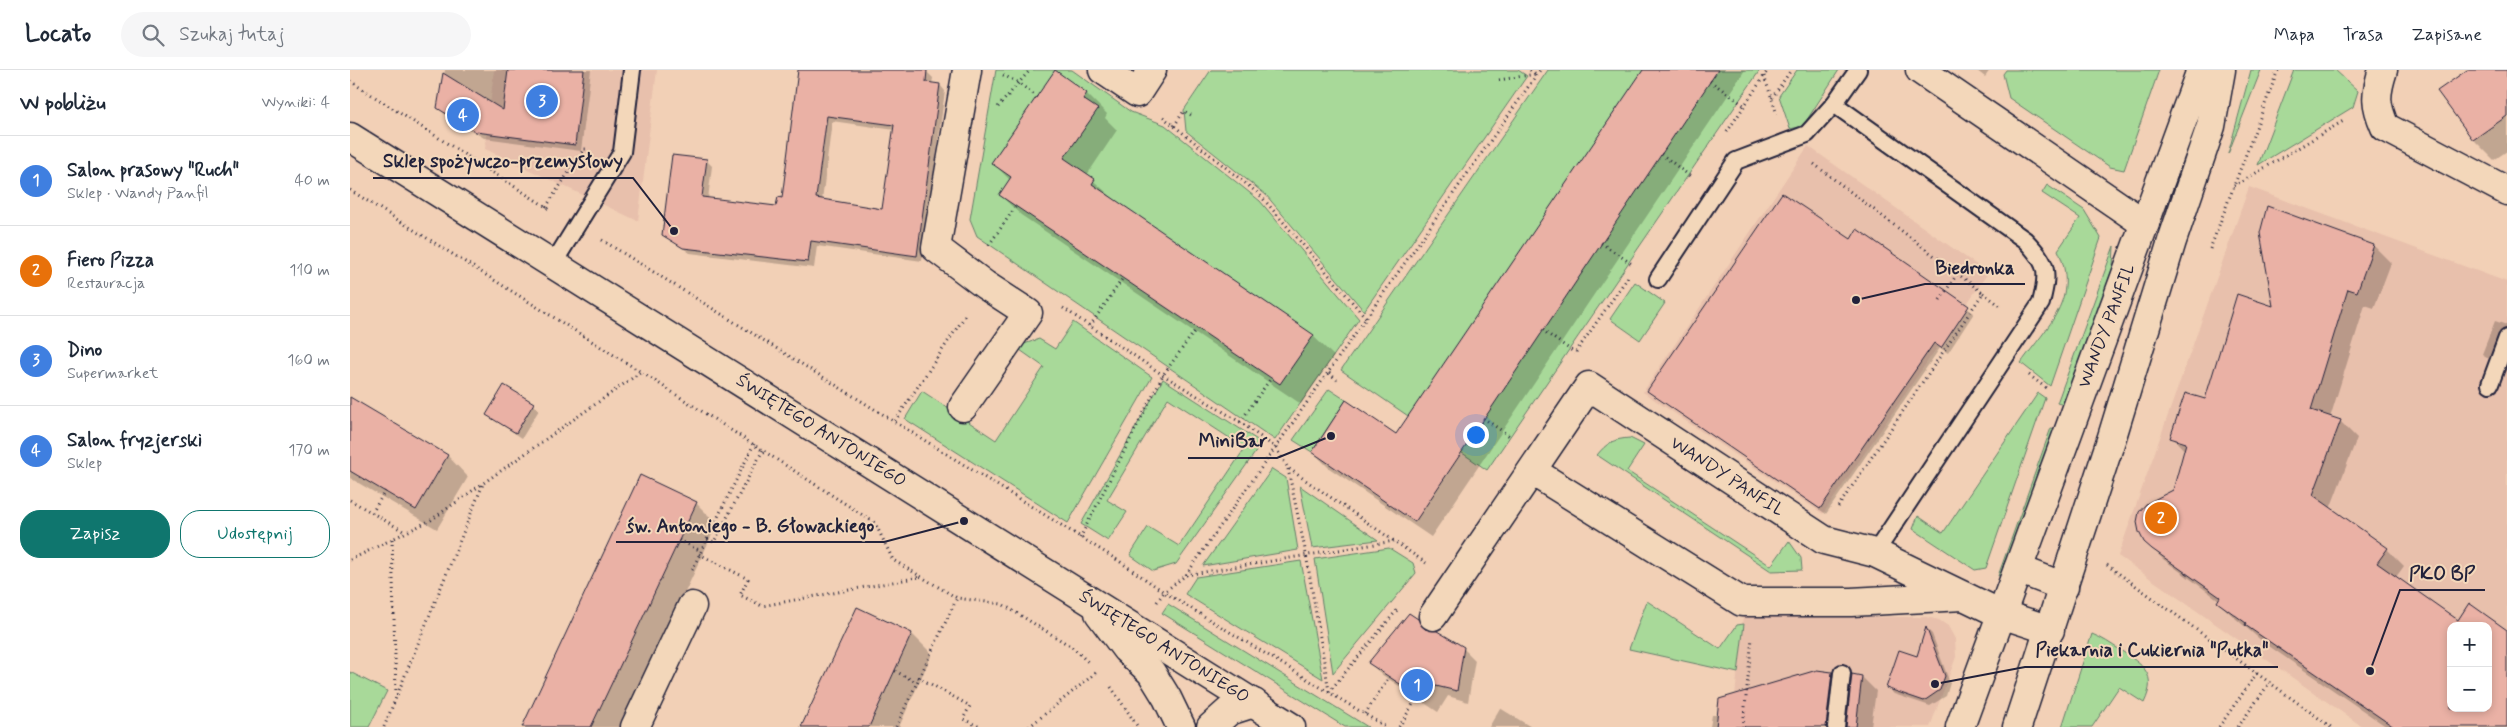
<!DOCTYPE html>
<html lang="pl">
<head>
<meta charset="utf-8">
<style>
  body { margin:0; font-family:Mynerve,sans-serif; background:#f6f6f7; color:#1f2937 }
  .controls { position:absolute; right:15px; bottom:15px; display:grid; overflow:hidden; border-radius:10px; box-shadow:0 2px 8px #0003 }
  .controls button { width:45px; height:45px; display:grid; place-items:center; padding:0; border:0; border-bottom:1px solid #e0e1e3; background:#fff; color:#1f2937; font:25px sans-serif }
  .you { position:absolute; left:1125px; top:364px; width:18px; height:18px; margin:-12px; border:4px solid #fff; border-radius:50%; background:#1a73e8; box-shadow:0 0 0 8px #1a73e833 }
  .badge { display:grid; place-items:center; width:32px; height:32px; border-radius:50%; background:#0f766e; color:#fff; font-size:16px; font-weight:700 }
  .pin { position:absolute; translate:-50% -50%; border:2px solid #fff; box-shadow:0 1px 5px #0006 }
  .list { margin:0; padding:0; list-style:none }
  h2 { display:flex; justify-content:space-between; align-items:center; height:65px; margin:0; padding:0 20px; font-size:21px }
  h2 small { font-size:16px; font-weight:400; color:#747a83 }
  .list li { display:grid; grid-template-columns:32px 1fr auto; gap:15px; align-items:center; box-sizing:border-box; height:90px; padding:0 20px; border-top:1px solid #e0e1e3 }
  .list b { display:block; font-size:19px; white-space:nowrap }
  .list p { margin:0; font-size:16px; white-space:nowrap; color:#747a83 }
  .list em { font-size:16px; font-style:normal; color:#747a83 }
  .actions { display:flex; gap:10px; padding:15px 20px }
  .actions a { flex:1; padding:11px 0; border:1px solid #0f766e; border-radius:20px; text-align:center; font-size:18px; color:#0f766e }
  .actions .main { background:#0f766e; color:#fff }
  .icon { flex:none; width:28px; height:28px; fill:none; stroke:currentColor; stroke-width:2; stroke-linecap:round; stroke-linejoin:round }
  .map { position:relative; flex:none; width:2157px; height:657px; overflow:hidden }
  header { display:flex; align-items:center; gap:30px; box-sizing:border-box; height:70px; padding:0 25px; background:#fff; border-bottom:1px solid #e0e1e3 }
  header strong { font-size:24px }
  nav { display:flex; gap:28px; margin-inline-start:auto; font-size:18px }
  .search { width:350px; height:45px; background:#f6f6f7; display:flex; align-items:center; gap:12px; box-sizing:border-box; padding:0 18px; border-radius:28px; color:#747a83; font-size:19px }
  main { display:flex }
  aside { flex:1; background:#fff }
  .map>svg:first-child { display:block }
  .built { fill:#e8c0ac; fill-rule:evenodd }
  .green { fill:#a8d999; stroke:#657e6a }
  .shadow { fill:#0003; fill-rule:evenodd }
  .building { fill:#eab1a5; stroke:#22223b; fill-rule:evenodd }
  .lines { fill:none; stroke-linecap:round; stroke-linejoin:round }
  .lane-casing { stroke:#22223b; stroke-width:20 }
  .street-casing { stroke:#22223b; stroke-width:31 }
  .secondary-casing { stroke:#22223b; stroke-width:31 }
  .path { stroke:#22223b; stroke-width:3; stroke-dasharray:1 4; stroke-linecap:butt }
  .lane { stroke:#f3d7ba; stroke-width:16 }
  .street { stroke:#f3d7ba; stroke-width:28 }
  .secondary { stroke:#f3d7ba; stroke-width:28 }
  .labels { text-anchor:middle; dominant-baseline:central; stroke-width:4; stroke-linejoin:round; paint-order:stroke }
  .street-label { font-size:18px; fill:#22223b; stroke:#f3d7ba }
  .leader { fill:none; stroke:#22223b; stroke-width:2 }
  .callout-dot { fill:#22223b; stroke:#f3d7ba; stroke-width:2 }
  .callout-label { font-size:19px; text-anchor:middle; font-weight:bold; fill:#22223b; stroke:#f3d7ba; stroke-width:4; stroke-linejoin:round; paint-order:stroke }
</style>
</head>
<body>
<header>
<strong>Locato</strong>
<div class="search"><svg class="icon" aria-label="search" viewBox="0 0 24 24"><circle cx="10" cy="10" r="6"/><path d="M15 15l6 6"/></svg>Szukaj tutaj</div>
<nav><a>Mapa</a><a>Trasa</a><a>Zapisane</a></nav>
</header>
<main>
<aside>
<h2>W pobliżu<small>Wyniki: 4</small></h2>
<ul class="list">
<li><span class="badge" style="background:#3f7fe0">1</span><div><b>Salon prasowy &quot;Ruch&quot;</b><p>Sklep · Wandy Panfil</p></div><em>40 m</em></li>
<li><span class="badge" style="background:#e8710a">2</span><div><b>Fiero Pizza</b><p>Restauracja</p></div><em>110 m</em></li>
<li><span class="badge" style="background:#3f7fe0">3</span><div><b>Dino</b><p>Supermarket</p></div><em>160 m</em></li>
<li><span class="badge" style="background:#3f7fe0">4</span><div><b>Salon fryzjerski</b><p>Sklep</p></div><em>170 m</em></li>
</ul>
<div class="actions"><a class="main">Zapisz</a><a>Udostępnij</a></div>
</aside>
<div class="map">
<svg width="2157" height="657" viewBox="0 0 2157 657">
  <rect width="100%" height="100%" fill="#f2d0b6"/>
  <filter id="ink" filterUnits="userSpaceOnUse"><feTurbulence type="fractalNoise" baseFrequency=".02" numOctaves="2"/><feDisplacementMap in="SourceGraphic" scale="10" xChannelSelector="R" yChannelSelector="G"/><feConvolveMatrix kernelMatrix="1 2 1 2 8 2 1 2 1" color-interpolation-filters="sRGB"/></filter>
  <g filter="url(#ink)">
    <g class="built">
      <path d="M144,0H307L288,151L135,79Z"/>
      <path d="M1458,76L1638,203L1473,444L1293,322Z"/>
      <path d="M1899,117L2157,212V657H2013L1768,486ZM2101,556H2138V638H2101Z"/>
      <path d="M1393,546L1576,547L1589,550L1598,556L1605,569L1606,587L1580,657H1382Z"/>
    </g>
    <g class="green">
      <path d="M646,0H722L781,42L815,55L910,131L1009,249L925,370L627,166L620,149Z"/>
      <path d="M861,0H1168L1177,6L1014,241L916,125L836,61L834,40Z"/>
      <path d="M1198,0H1410L1137,400L991,300Z"/>
      <path d="M1447,0H1489L1453,56L1440,59L1429,26Z"/>
      <path d="M1656,0H1809L1774,100L1760,97L1659,28L1653,4Z"/>
      <path d="M1901,0H1911L1878,84Z"/>
      <path d="M1944,0H1985L2008,21L2003,37L1908,95Z"/>
      <path d="M1697,115L1734,140L1751,168L1700,316L1671,293C1698,255 1730,229 1708,180L1730,148L1692,123Z"/>
      <path d="M1764,176L1763,197L1714,335L1707,333Z"/>
      <path d="M1285,212L1315,233L1290,270L1260,249Z"/>
      <path d="M723,252L802,307L718,453L555,349L572,321L646,370L694,297L670,280L674,274L689,269L705,279Z"/>
      <path d="M813,309L912,373L826,494L803,501L780,485L798,457L829,476L895,378L818,328L757,430L777,442L758,471L731,454Z"/>
      <path d="M979,319L996,330L962,382L943,370Z"/>
      <path d="M1688,323L1695,328L1636,498L1625,500L1563,459L1568,446L1593,463Z"/>
      <path d="M1701,358L1707,359L1654,504L1648,506Z"/>
      <path d="M1280,368L1294,375L1277,401L1421,496L1439,471L1451,488L1452,500L1421,501L1247,385C1257,373 1263,369 1280,368Z"/>
      <path d="M922,399L936,408L948,480L853,496Z"/>
      <path d="M950,416L1028,470L962,478Z"/>
      <path d="M1039,478L1063,493L1066,503L983,603L965,489Z"/>
      <path d="M951,491L973,609L835,524L846,507Z"/>
      <path d="M1297,531L1370,579L1387,555L1394,554L1388,603L1279,579Z"/>
      <path d="M818,534L1018,657H995L812,543Z"/>
      <path d="M1742,564C1752,568 1761,574 1770,580C1793,595 1808,604 1794,633L1769,617L1742,657H1712Z"/>
      <path d="M0,602L37,621L19,657H0Z"/>
    </g>
    <g class="shadow">
      <path d="M95,0H241L231,81L134,68L95,44L88,37Z"/>
      <path d="M449,0L577,2L583,8L582,14L590,15L595,21L572,191L467,176L464,198L340,183L314,165L356,90L362,96L358,129L428,137L433,129ZM482,51L545,60L533,140L472,131Z"/>
      <path d="M1294,0H1395L1081,467L979,398L963,382L1047,366Z"/>
      <path d="M1626,0H1640L1635,7Z"/>
      <path d="M2119,0H2157V81L2144,90L2124,70L2089,21Z"/>
      <path d="M705,2L737,24L757,44L755,48L767,60L737,105L765,130L963,266L984,286L951,334L671,145L650,125L660,110L643,93Z"/>
      <path d="M1918,137L2024,176L2041,193L2024,238L2015,235L1980,348L1990,351L2007,368L1980,439L2037,479L2054,496L2046,507L2108,551L2119,534L2157,561V657H2037L1913,572L1885,548L1868,532L1869,530L1813,489L1796,472L1824,421L1835,381L1822,367L1856,331L1924,238ZM2101,556H2138V638H2101Z"/>
      <path d="M1508,161L1624,243L1598,283L1590,278L1476,444L1299,321L1501,171Z"/>
      <path d="M2145,251L2157,255V266L2145,292L2132,284Z"/>
      <path d="M0,329L98,386L118,407L87,459L0,408Z"/>
      <path d="M183,334L189,340L172,368L137,345Z"/>
      <path d="M346,433L367,454L272,657H173Z"/>
      <path d="M508,538L562,564L582,584L549,657H453Z"/>
      <path d="M1067,550L1078,561L1113,578L1125,590L1118,632L1098,626L1088,642L1031,604L1020,593Z"/>
      <path d="M1577,559L1582,564L1600,613L1596,626L1580,636L1544,624L1538,618L1568,588Z"/>
      <path d="M1482,603L1495,617L1491,657H1360L1362,645H1368Z"/>
      <path d="M1512,607L1526,621L1521,657H1497Z"/>
      <path d="M1150,638L1181,657H1139Z"/>
    </g>
    <g class="building">
      <path d="M158,0H234L225,75L126,62L87,38L93,3L153,40Z"/>
      <path d="M448,0H577L576,12L590,14L567,186L461,171L458,192L333,178L312,165L322,85L357,89L352,127L426,136L428,127L432,128ZM477,46L544,55L532,139L466,128Z"/>
      <path d="M705,0L737,23L733,29L748,39L714,88L745,109L742,114L964,265L930,314L649,125L661,107L641,93Z"/>
      <path d="M1293,0H1368L1065,452L962,382L996,330L1046,364Z"/>
      <path d="M2117,0H2157V46L2123,70L2087,21Z"/>
      <path d="M1432,123L1501,169L1507,159L1619,236L1591,278L1584,273L1470,439L1297,321Z"/>
      <path d="M1917,136L2024,175L2007,222L1998,219L1961,340L1991,350L1963,425L2038,478L2027,493L2108,550L2119,533L2157,560V657H2044L1895,555L1896,553L1867,532L1870,527L1802,479L1794,472L1789,462L1787,452L1789,442L1796,434L1823,420L1836,373L1820,368L1835,323L1855,329L1887,224L1923,236L1910,163ZM2101,556H2138V638H2101Z"/>
      <path d="M154,315L184,333L166,363L136,345Z"/>
      <path d="M0,327L98,385L66,440L0,401Z"/>
      <path d="M290,405L347,432L294,545L241,657H172Z"/>
      <path d="M507,537L562,563L519,657H451Z"/>
      <path d="M1059,543L1068,549L1075,559L1087,561L1114,577L1107,621L1086,616L1076,631L1018,593Z"/>
      <path d="M1576,557L1595,606L1590,620L1574,631L1536,618L1549,580L1567,586Z"/>
      <path d="M1467,600L1482,602L1476,657H1366L1369,629Z"/>
      <path d="M1502,604L1512,606L1506,657H1496Z"/>
    </g>
    <g class="lines">
      <g class="lane-casing">
        <g id="lane">
          <path d="M1508,0L1484,34L1675,170C1698,194 1699,201 1691,233L1525,483"/>
          <path d="M203,194L272,82L282,0"/>
          <path d="M1308,209L1386,91L1457,64L1484,34"/>
          <path d="M2140,314L2157,268"/>
          <path d="M1486,657L1492,603"/>
        </g>
      </g>
      <g class="street-casing">
        <g id="street">
          <path d="M753,0L787,23L802,0"/>
          <path d="M1570,0L1795,154"/>
          <path d="M2033,0C2025,25 2025,34 2035,57L2157,121"/>
          <path d="M613,337L678,243L635,215L586,178L617,0"/>
          <path d="M1182,401L1392,532H1501L1613,526"/>
          <path d="M1083,546L1239,316L1474,470L1525,483L1651,544"/>
          <path d="M285,657L342,536"/>
        </g>
      </g>
      <g class="secondary-casing">
        <g id="secondary">
          <path d="M0,67L941,657"/>
          <path d="M1668,499L1714,517"/>
          <path d="M749,543L776,579L801,602L817,628L831,657"/>
          <path d="M1651,544L1700,560"/>
          <path d="M861,657L879,641L904,633"/>
          <path d="M1610,657L1851,0"/>
          <path d="M1667,657L1762,367L1822,171L1861,56L1871,0"/>
        </g>
      </g>
      <g class="path">
        <path d="M1180,0L1186,4"/>
        <path d="M653,5L669,13L687,27"/>
        <path d="M1414,6L1427,44"/>
        <path d="M1149,10L1186,4"/>
        <path d="M0,11L201,140"/>
        <path d="M1360,11L1395,36"/>
        <path d="M1422,28L1441,0"/>
        <path d="M648,37L680,0"/>
        <path d="M813,47L910,125L1017,249"/>
        <path d="M824,56L834,41L841,45"/>
        <path d="M1377,62L1418,0"/>
        <path d="M1311,84L1340,106"/>
        <path d="M1464,94L1633,223L1488,437"/>
        <path d="M1884,116L1995,50"/>
        <path d="M0,120L291,302L525,453L543,490L607,528L652,534L722,577L738,592"/>
        <path d="M196,137L234,79H238"/>
        <path d="M252,170L769,491L814,522L1036,657"/>
        <path d="M1251,173L1282,194"/>
        <path d="M639,175L666,136"/>
        <path d="M1860,179L1928,0"/>
        <path d="M1633,223L1652,237"/>
        <path d="M1590,230L1607,204"/>
        <path d="M713,238L813,305L890,352L926,378L938,398L1076,493"/>
        <path d="M740,256L773,208"/>
        <path d="M1192,260L1225,283"/>
        <path d="M1226,282L1278,207"/>
        <path d="M979,303L987,310"/>
        <path d="M1679,305L1696,318"/>
        <path d="M1133,348L1161,367"/>
        <path d="M545,351L615,246"/>
        <path d="M890,352L921,308"/>
        <path d="M938,399L956,484L979,621"/>
        <path d="M0,430L55,462"/>
        <path d="M22,443L35,421"/>
        <path d="M730,468L813,305L847,258"/>
        <path d="M42,469L46,625"/>
        <path d="M357,469L404,374"/>
        <path d="M329,470L351,481"/>
        <path d="M349,484L398,509L390,525L412,536L570,507"/>
        <path d="M0,490L81,450L291,302"/>
        <path d="M1757,495L1981,657"/>
        <path d="M342,500L357,469L364,472L413,380"/>
        <path d="M836,505L1044,471"/>
        <path d="M807,532L814,522L836,505L1190,0"/>
        <path d="M545,601L566,612"/>
        <path d="M568,607L620,636L613,649L630,657"/>
        <path d="M761,617L788,657"/>
        <path d="M979,622L1047,540"/>
        <path d="M1015,644L1039,607"/>
        <path d="M34,657L133,414"/>
        <path d="M546,657L607,528"/>
        <path d="M679,657L748,601"/>
        <path d="M1049,657L1068,626"/>
        <path d="M1393,657L1402,568"/>
        <path d="M1869,657L1907,603"/>
        <path d="M1888,657L1920,612"/>
      </g>
      <use href="#lane" class="lane"/>
      <use href="#street" class="street"/>
      <use href="#secondary" class="secondary"/>
    </g>
  </g>
  <g class="labels">
    <g class="street-label">
      <text transform="translate(1757 256) rotate(-69)">WANDY PANFIL</text>
      <text transform="translate(471 361) rotate(32)">ŚWIĘTEGO ANTONIEGO</text>
      <text transform="translate(1377 407) rotate(33)">WANDY PANFIL</text>
      <text transform="translate(814 577) rotate(32)">ŚWIĘTEGO ANTONIEGO</text>
    </g>
  </g>
  <path class="leader" d="M324 161L283 108H23M1506 230L1575 214H1675M981 366L927 388H838M614 451L534 472H266M2020 601L2050 520H2135M1585 614L1675 597H1928"/>
  <g class="callout-dot">
    <circle cx="324" cy="161" r="5"/>
    <circle cx="1506" cy="230" r="5"/>
    <circle cx="981" cy="366" r="5"/>
    <circle cx="614" cy="451" r="5"/>
    <circle cx="2020" cy="601" r="5"/>
    <circle cx="1585" cy="614" r="5"/>
  </g>
  <g class="callout-label">
    <text x="153" y="97">Sklep spożywczo-przemysłowy</text>
    <text x="1625" y="204">Biedronka</text>
    <text x="883" y="377">MiniBar</text>
    <text x="400" y="462">św. Antoniego - B. Głowackiego</text>
    <text x="2092" y="510">PKO BP</text>
    <text x="1802" y="586">Piekarnia i Cukiernia "Putka"</text>
  </g>
</svg>
<div class="controls">
<button>+</button>
<button>−</button>
</div>
<div class="you"></div>
<div class="pin badge" style="left:1067px;top:615px;background:#3f7fe0">1</div>
<div class="pin badge" style="left:1811px;top:448px;background:#e8710a">2</div>
<div class="pin badge" style="left:192px;top:31px;background:#3f7fe0">3</div>
<div class="pin badge" style="left:113px;top:45px;background:#3f7fe0">4</div>
</div>
</main>
</body>
</html>
